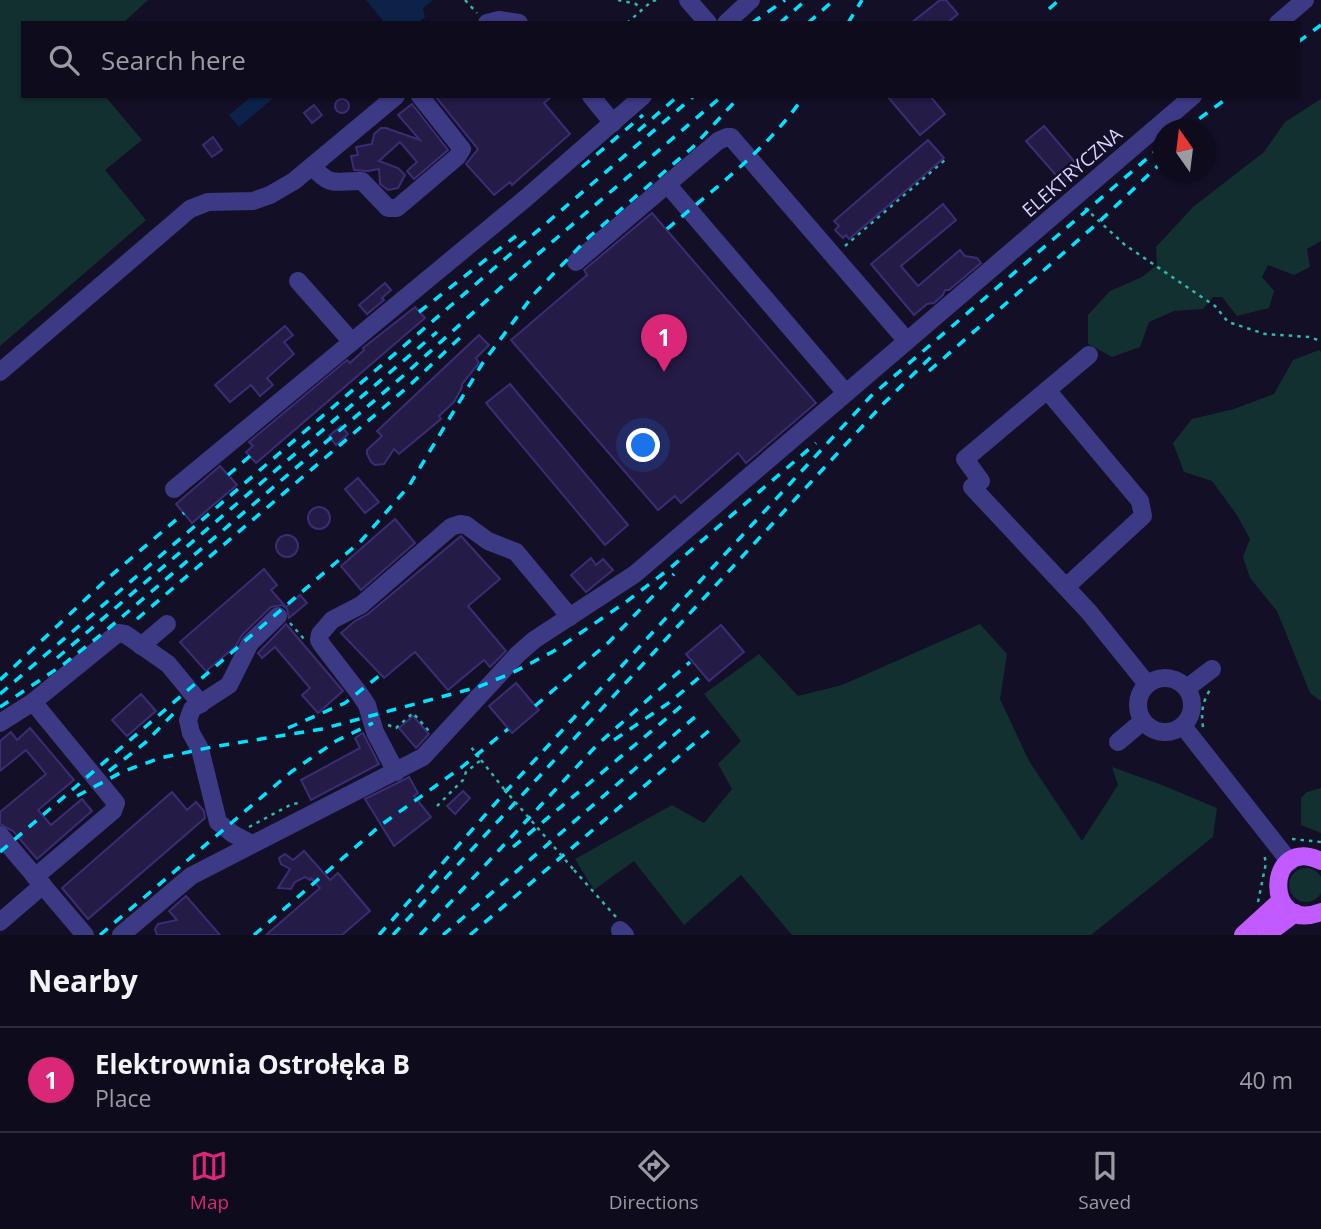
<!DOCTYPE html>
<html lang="en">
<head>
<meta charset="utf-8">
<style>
  body { margin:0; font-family:"Open Sans",sans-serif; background:#1c1929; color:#f1f3f6 }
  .compass { position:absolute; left:1153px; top:119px; width:63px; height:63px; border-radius:50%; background:#0e0b1c; box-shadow:0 2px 5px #0004; rotate:346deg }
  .you { position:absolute; left:644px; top:446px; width:24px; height:24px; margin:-18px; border:5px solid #fff; border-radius:50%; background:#1a73e8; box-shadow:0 0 0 10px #1a73e833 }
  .badge { display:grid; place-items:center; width:46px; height:46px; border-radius:50%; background:#db2777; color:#fff; font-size:23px; font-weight:700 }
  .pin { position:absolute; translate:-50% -58px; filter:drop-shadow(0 2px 4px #0008) }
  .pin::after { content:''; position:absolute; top:37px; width:24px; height:21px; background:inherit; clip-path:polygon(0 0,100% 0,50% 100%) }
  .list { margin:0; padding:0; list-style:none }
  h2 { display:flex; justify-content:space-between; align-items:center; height:91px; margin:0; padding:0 28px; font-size:30px }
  h2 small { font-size:23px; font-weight:400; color:#9b9ba3 }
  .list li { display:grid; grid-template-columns:46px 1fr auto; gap:21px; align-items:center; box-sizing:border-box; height:105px; padding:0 28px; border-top:2px solid #2e2b3b }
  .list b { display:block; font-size:26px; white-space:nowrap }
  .list p { margin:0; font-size:23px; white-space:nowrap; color:#9b9ba3 }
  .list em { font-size:23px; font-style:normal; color:#9b9ba3 }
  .icon { flex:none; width:38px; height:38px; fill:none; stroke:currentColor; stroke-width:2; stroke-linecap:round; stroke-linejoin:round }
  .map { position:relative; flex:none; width:1321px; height:935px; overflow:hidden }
  .search { position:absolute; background:#0e0b1c; box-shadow:0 2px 5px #0004; left:21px; right:21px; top:21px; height:77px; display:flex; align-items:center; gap:18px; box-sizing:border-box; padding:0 24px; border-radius:0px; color:#9b9ba3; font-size:26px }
  .sheet { height:196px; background:#0e0b1c }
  nav { display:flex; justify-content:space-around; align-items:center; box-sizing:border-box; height:98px; border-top:2px solid #2e2b3b; background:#0e0b1c; font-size:19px; color:#9b9ba3 }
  nav a { display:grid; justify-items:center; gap:4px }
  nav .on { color:#db2777 }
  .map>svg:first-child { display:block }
  .green { fill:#12302f }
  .water { fill:#0c2248 }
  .building { fill:#241b47; stroke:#3b2d73; stroke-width:2 }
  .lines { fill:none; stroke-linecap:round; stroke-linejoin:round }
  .path { stroke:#2fb8b0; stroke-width:2.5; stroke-dasharray:3.5 5; stroke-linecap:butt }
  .minor { stroke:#3d3a85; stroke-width:18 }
  .major { stroke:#c25bff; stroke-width:18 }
  .rail { stroke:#00e5ff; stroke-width:3.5; stroke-dasharray:10 9; stroke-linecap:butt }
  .path-bridge { stroke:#2fb8b0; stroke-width:2.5; stroke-dasharray:3.5 5; stroke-linecap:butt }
  .labels { text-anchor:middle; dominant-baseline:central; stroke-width:5; stroke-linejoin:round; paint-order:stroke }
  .street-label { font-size:19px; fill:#d9d4ff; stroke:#130f26 }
</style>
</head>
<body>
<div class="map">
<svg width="1321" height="935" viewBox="0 0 1321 935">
  <rect width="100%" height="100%" fill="#130f26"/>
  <g class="green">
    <path d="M0,0H148L123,23H23V96H105L142,140L105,170L146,220L0,346Z"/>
    <path d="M1321,99V241L1307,249L1310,267L1294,275L1268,265L1262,277L1274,291L1269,308L1237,316L1222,297H1213L1203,309L1174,311L1149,322L1140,347L1112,357L1088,344V315L1110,291L1142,277L1157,265L1156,247L1193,207L1264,152L1285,122Z"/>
    <path d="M1319,350L1321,352V701L1310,693L1277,611L1250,578L1243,557L1250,539L1237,515L1212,481L1184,472L1173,443L1192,419L1234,409L1274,394L1293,360Z"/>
    <path d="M980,624L1007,654L1000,699L1029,761L1082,841L1118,785L1112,767L1162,785L1217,808L1213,837L1091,935H792L741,875L684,925L634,861L594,890L575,859L672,805L704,823L732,789L718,764L741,741L704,694L759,654L798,696L842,685Z"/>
    <path d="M1321,788V833L1301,825V798L1307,792Z"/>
    <circle cx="1306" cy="885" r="17"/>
  </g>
  <g class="water">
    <path d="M366,0H433L423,8L425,17L418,23H385Z"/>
    <path d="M252,96H276L239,127L229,115Z"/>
  </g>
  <g class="building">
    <path d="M940,0H946L958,14L947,23H911Z"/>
    <path d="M435,96H552L544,103L570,134L512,185L510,182L494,195L466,164L478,149Z"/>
    <path d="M887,96H930L945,114L920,135Z"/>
    <circle cx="342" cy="106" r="7"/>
    <path d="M412,104L448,150L414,179L407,171L417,162L400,142L379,161L398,168L405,175L398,188L388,190L380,184L379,169L368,171L354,170L351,156L358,155L356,147L372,144L374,134L381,128H386L420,140L398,115Z"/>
    <path d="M314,105L322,115L312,123L304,113Z"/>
    <path d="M1044,126L1079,167L1062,182L1026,141Z"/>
    <path d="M213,137L222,150L212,157L203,145Z"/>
    <path d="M928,140L944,158L849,239L846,235L843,238L835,230L839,226L834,221Z"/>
    <path d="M943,204L956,220L901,266L918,286L960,250L965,256L977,258L981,263L949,290H945L943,295L934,303L927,304L914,315L871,264Z"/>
    <path d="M652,213L816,403L746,463L738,453L681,503L675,496L658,510L511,340L587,275L584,270Z"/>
    <path d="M385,283L391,290L382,298L384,300L367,314L359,305Z"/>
    <path d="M415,307L425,318L256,463L246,452L253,446L249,442L347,360L350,363L364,350L363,348Z"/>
    <path d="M285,326L293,335L284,342L294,354L267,378L273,385L260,396L251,385L230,402L215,385Z"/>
    <path d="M479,335L489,345L476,358L479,363L462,384V387L454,402L439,416L441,419L399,454L394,449L384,464L375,465L371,462L367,454V450L382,436L377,431Z"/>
    <path d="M510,384L628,525L605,545L486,403Z"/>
    <path d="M341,426L348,434L336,445L329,436Z"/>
    <path d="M220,466L237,485L192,523L176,504Z"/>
    <path d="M358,478L379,502L365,513L345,489Z"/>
    <circle cx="319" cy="518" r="11"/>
    <path d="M395,519L415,543L361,590L341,566Z"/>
    <circle cx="287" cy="546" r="11"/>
    <path d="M461,536L500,579L468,606L506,651L490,667L484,660L448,690L415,652L384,678L341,633L355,621L368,614Z"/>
    <path d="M591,558L596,565L603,559L613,570L586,592L571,575Z"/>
    <path d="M264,569L277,585L271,590L286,607L300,595L307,603L289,618L287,609L282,605L271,607L242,635L236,646L206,671L180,642Z"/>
    <path d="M286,624L343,691L318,713L302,695L310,688L275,647L262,658L258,653Z"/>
    <path d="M721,625L744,652L709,681L686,654Z"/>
    <path d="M516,683L539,710L512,733L489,706Z"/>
    <path d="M141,694L156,711L127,736L112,720Z"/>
    <path d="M413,716L429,734L416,748L399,728Z"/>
    <path d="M30,728L74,780L38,810L51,825L82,799L92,811L37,859L13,831L0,824V812L46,774L26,750L0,771V741L11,732L17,740Z"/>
    <path d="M363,733L379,764L311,800L301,780L360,748L355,738Z"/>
    <path d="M409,777L418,793L414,796L431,817L394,846L365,799Z"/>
    <path d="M463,791L470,798L455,814L447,806Z"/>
    <path d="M172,792L187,810L196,802L204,811L205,818L88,919L62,888Z"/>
    <path d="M304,851L330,880L338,873L370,911L342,935H266L320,888L311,878L310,880L305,877L295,882L291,889L278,888L290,869L281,864L279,858L285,854L293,860Z"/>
    <path d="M186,896L220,935H157L155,929L158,924L177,920L169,911Z"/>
  </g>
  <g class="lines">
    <g class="path">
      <path d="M465,0L477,13"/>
      <path d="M618,0L636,4L641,10"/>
      <path d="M627,23L652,1L658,0"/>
      <path d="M1085,208L1125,245L1215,306L1228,322L1265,334L1309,337L1321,341"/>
      <path d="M845,246L945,160"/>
      <path d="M290,623L304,639"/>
      <path d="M388,725L396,728L413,713L429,731"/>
      <path d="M1203,727C1201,714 1202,702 1210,690"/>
      <path d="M481,760L504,789"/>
      <path d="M437,806L463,780L466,772L481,760L471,747"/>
      <path d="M249,827L292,804L300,803"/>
      <path d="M1292,839L1321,842"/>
      <path d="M574,870L616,917"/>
      <path d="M1258,902L1266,863L1264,854"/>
    </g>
    <g class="minor">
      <path d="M688,0L708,23"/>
      <path d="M487,23L499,20L519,23"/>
      <path d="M726,23L751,0"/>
      <path d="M1278,23L1305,0"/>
      <path d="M591,96L613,123"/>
      <path d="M312,166C332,189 336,180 362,181L388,208H397L457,157L462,149L420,96"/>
      <path d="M667,184L846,393"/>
      <path d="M576,262L718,141L727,137H731L907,341"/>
      <path d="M298,281L352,342"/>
      <path d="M1089,355L965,459L981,481L972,487L1089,612L1147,684"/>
      <path d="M0,372L190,209L208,202L253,201L270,195L294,181L396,96"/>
      <path d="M1047,390L1140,501L1143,516L1066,587"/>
      <path d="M174,489L526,198L643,96"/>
      <path d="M141,646L167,624"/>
      <circle cx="1165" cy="705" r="27"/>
      <path d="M1187,688L1212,669"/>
      <path d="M33,702L116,803L113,811L35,877"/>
      <path d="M0,723L33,702L118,633L125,634L168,664L201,704"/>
      <path d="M1183,726L1290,862"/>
      <path d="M1118,742L1143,721"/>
      <path d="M396,772L375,732L367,705L359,693L322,645L319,640L320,634L332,620L361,605L451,527L460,524L466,525L488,541L516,552L570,617"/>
      <path d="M0,835L85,935"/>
      <path d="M252,844L233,834L218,822L200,749L191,733L188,720L192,709L229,685L250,643L278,616"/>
      <path d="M0,922L43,885"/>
      <path d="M620,930L625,935"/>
      <path d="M121,935L191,876L423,757L518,654L534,640L635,574L1193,96"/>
    </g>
    <g class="major">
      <path d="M1321,861C1265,834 1263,935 1321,912"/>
      <path d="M1243,935L1280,901"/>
      <path d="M1266,935L1295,913"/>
    </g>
    <g class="rail">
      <path d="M1049,9L1059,0"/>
      <path d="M752,23L785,0"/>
      <path d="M780,23L806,0"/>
      <path d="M808,23L834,0"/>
      <path d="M848,23L862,0"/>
      <path d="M1298,42L1321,25"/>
      <path d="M1184,130L1230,96"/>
      <path d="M638,131L678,96"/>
      <path d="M582,167L643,115"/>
      <path d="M667,229C715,188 768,149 804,96"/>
      <path d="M419,312L516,236"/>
      <path d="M929,371L1100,221L1164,160"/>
      <path d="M228,475L250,456"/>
      <path d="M137,619L410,385L465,333"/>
      <path d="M57,658L437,332"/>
      <path d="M0,680L107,579L184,513"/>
      <path d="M0,694L694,96"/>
      <path d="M535,706L609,642L674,574"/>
      <path d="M0,707L64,664L102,634L403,376L537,255L722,96"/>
      <path d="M288,728L345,703L380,675"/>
      <path d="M614,740L670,702L701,676"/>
      <path d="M109,771L146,742L174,713"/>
      <path d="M77,796L122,772L160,758L212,747L322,729L478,687L512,673L554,651L626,602L669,569L816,443"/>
      <path d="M513,847L685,703"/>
      <path d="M0,852L361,541L409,486L482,364L534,294L589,237L693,147L740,96"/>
      <path d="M100,935L291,772L336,741L373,723"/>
      <path d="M254,935L381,825L462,767L508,729"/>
      <path d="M379,935L509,788L871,396L1164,144"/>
      <path d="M393,935L883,404L932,356"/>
      <path d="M420,935L597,745L690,662"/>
      <path d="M443,935L696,716"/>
      <path d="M470,935L711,729"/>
    </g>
    <path class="path-bridge" d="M504,789L574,870"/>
  </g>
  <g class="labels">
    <g class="street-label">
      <text transform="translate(1072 172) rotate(-41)">ELEKTRYCZNA</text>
    </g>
  </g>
</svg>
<svg class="compass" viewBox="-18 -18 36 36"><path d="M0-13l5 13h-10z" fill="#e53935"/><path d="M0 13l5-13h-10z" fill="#9b9ba3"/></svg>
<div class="you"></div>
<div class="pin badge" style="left:664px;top:372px">1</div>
<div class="search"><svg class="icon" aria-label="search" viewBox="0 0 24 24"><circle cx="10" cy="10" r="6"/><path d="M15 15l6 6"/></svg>Search here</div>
</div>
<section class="sheet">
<h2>Nearby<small></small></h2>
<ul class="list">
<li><span class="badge">1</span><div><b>Elektrownia Ostrołęka B</b><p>Place</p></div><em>40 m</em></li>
</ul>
</section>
<nav>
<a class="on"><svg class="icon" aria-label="map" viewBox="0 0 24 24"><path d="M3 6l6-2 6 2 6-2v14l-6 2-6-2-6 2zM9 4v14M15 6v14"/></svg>Map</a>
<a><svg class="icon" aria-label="directions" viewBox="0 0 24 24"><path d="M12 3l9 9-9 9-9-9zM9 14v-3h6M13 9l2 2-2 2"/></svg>Directions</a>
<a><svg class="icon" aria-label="saved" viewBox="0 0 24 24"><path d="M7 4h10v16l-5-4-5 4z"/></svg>Saved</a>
</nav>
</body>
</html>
